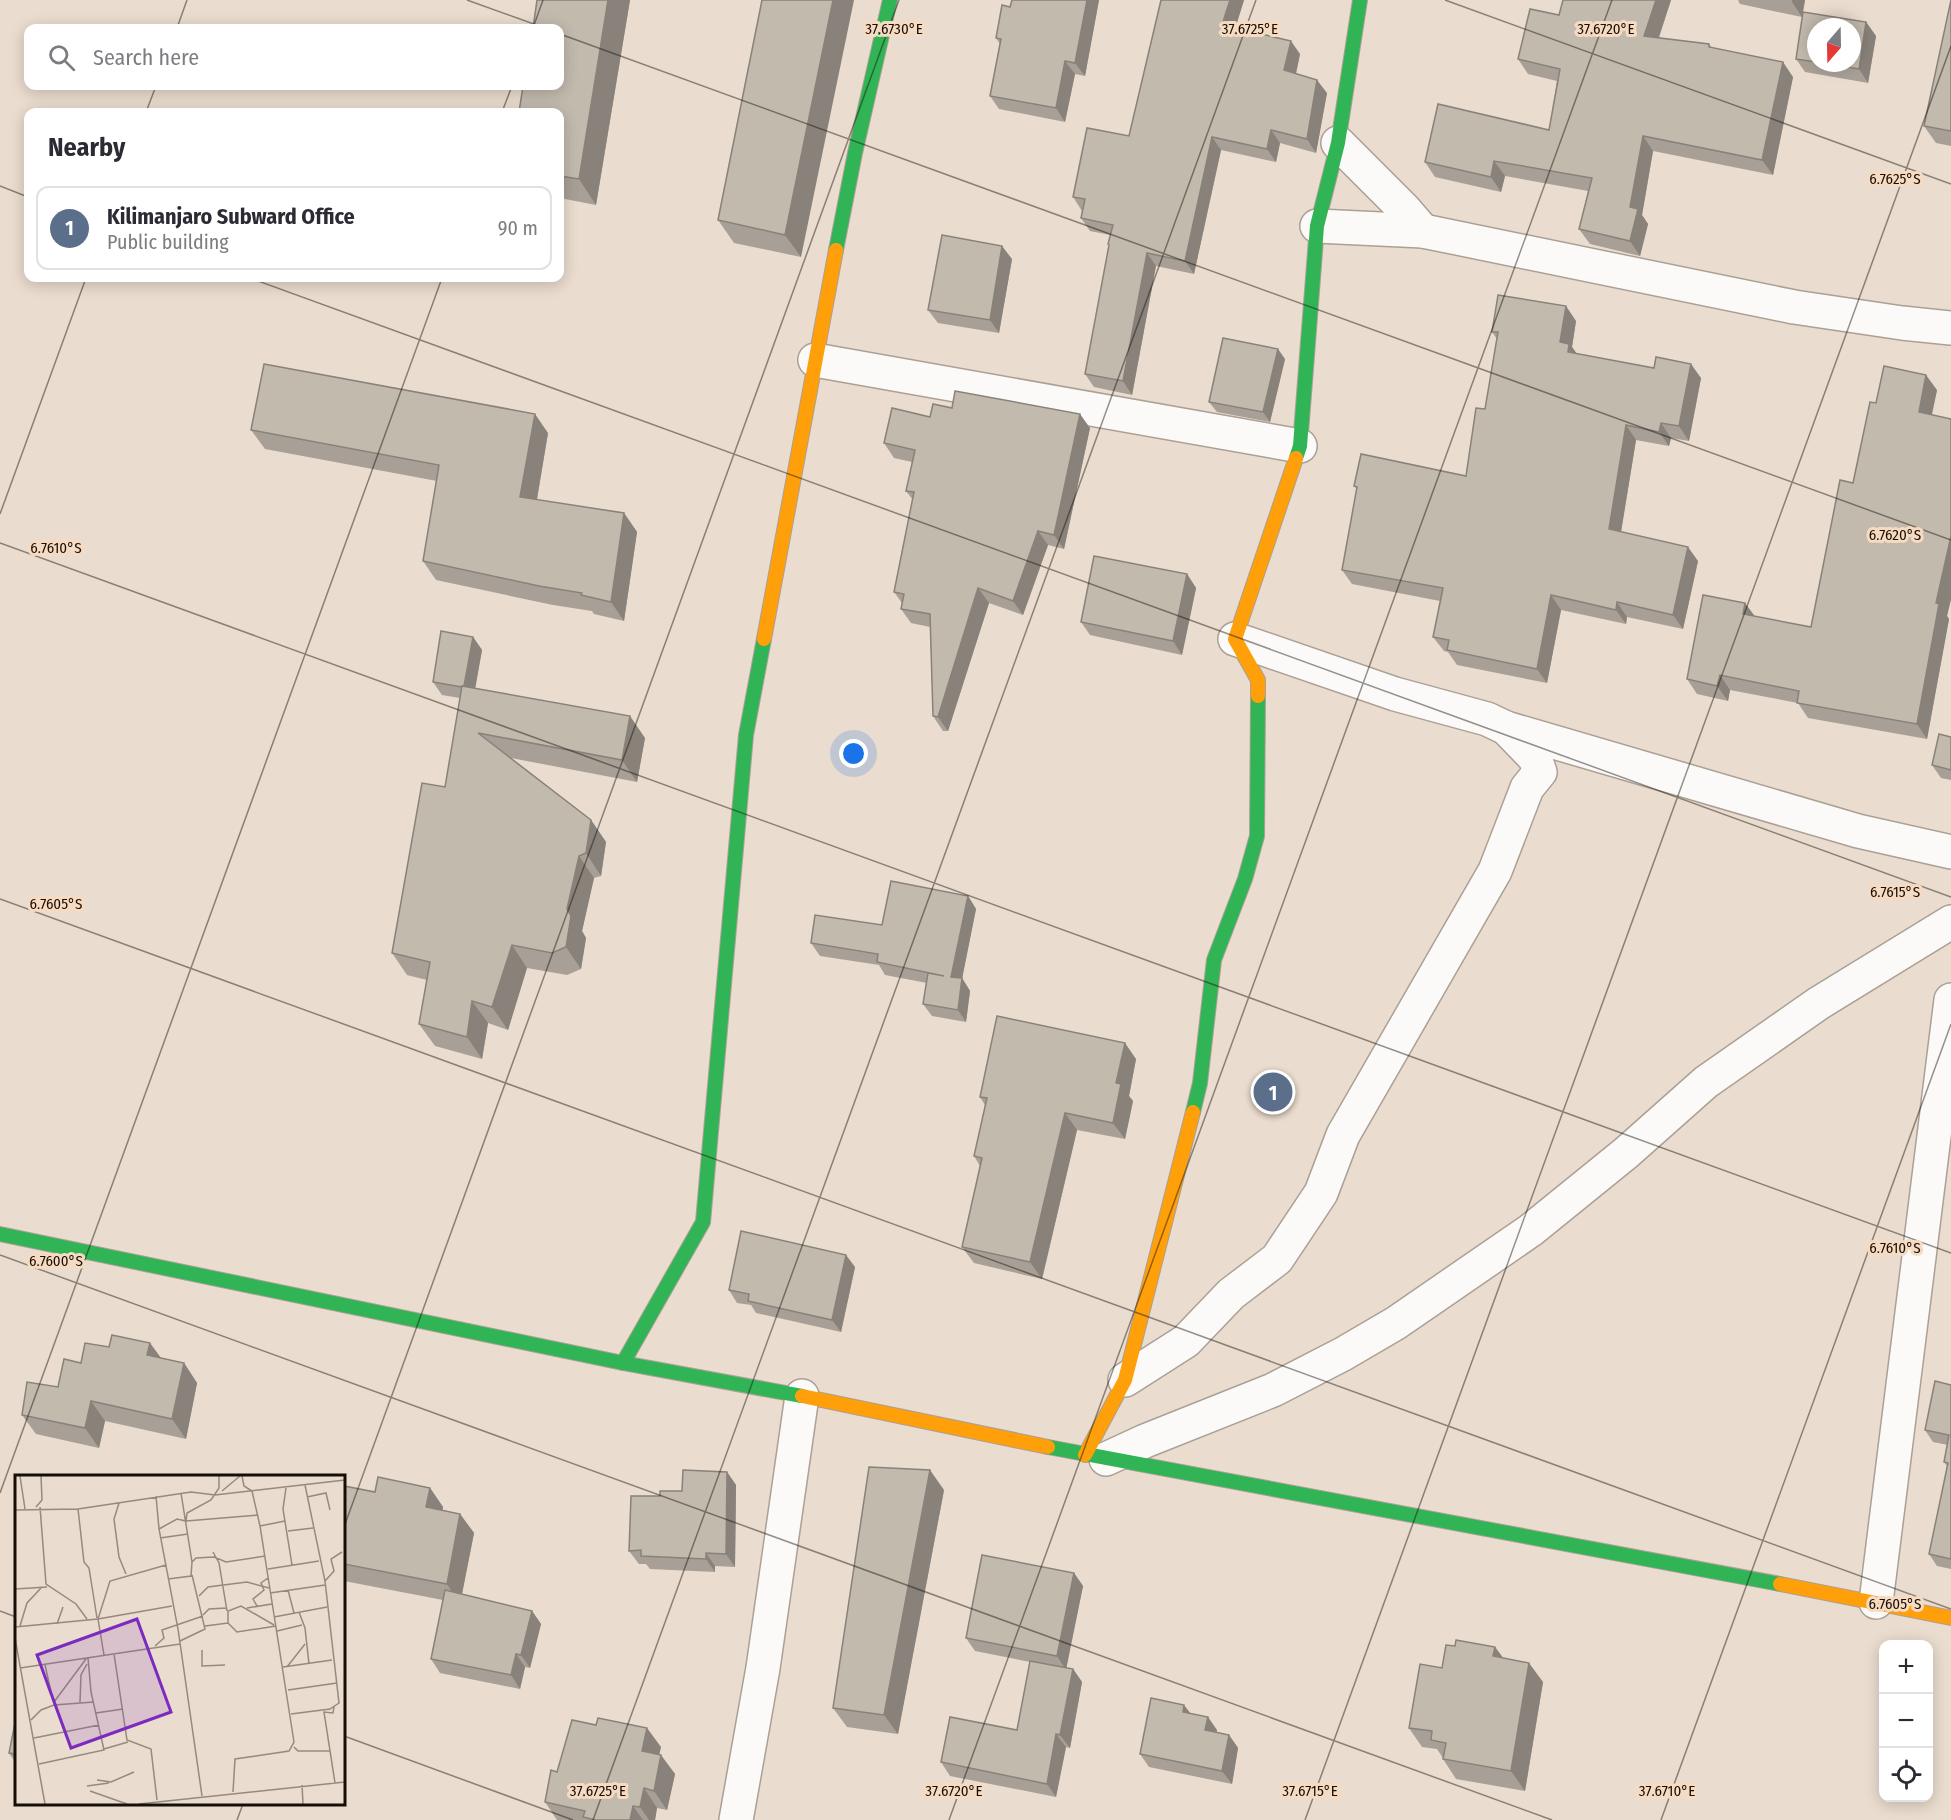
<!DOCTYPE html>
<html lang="en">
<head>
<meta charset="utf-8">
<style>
  body { margin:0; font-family:"Fira Sans Condensed",sans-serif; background:#f2f2f3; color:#2b2b33 }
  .controls { position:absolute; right:18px; bottom:18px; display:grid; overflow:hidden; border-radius:12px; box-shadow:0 3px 15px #0003 }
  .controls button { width:54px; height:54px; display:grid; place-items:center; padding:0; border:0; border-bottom:2px solid #e1e1e2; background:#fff; color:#2b2b33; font:30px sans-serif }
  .compass { position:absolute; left:1807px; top:18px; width:54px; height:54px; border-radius:50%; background:#fff; box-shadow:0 3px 15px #0003; rotate:200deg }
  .you { position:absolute; left:854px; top:754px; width:21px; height:21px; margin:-15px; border:4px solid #fff; border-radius:50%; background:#1a73e8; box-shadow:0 0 0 9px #1a73e833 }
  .badge { display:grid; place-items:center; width:39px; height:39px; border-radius:50%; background:#61574c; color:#fff; font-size:20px; font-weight:700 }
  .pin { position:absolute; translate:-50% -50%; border:3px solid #fff; box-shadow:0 2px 6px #0006 }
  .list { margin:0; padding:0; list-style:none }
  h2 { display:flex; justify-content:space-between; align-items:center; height:78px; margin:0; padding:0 24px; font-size:26px }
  h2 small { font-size:20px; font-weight:400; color:#7c7c81 }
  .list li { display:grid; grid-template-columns:39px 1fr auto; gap:18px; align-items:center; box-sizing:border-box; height:84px; margin:0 12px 12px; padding:0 12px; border:2px solid #e1e1e2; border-radius:12px }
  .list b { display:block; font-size:22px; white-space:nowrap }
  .list p { margin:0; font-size:20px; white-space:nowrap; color:#7c7c81 }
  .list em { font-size:20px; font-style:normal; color:#7c7c81 }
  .icon { flex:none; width:33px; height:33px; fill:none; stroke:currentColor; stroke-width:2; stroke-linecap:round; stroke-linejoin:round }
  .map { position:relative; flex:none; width:1951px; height:1820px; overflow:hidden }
  .search { position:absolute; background:#fff; box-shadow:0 3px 15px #0003; left:24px; top:24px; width:540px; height:66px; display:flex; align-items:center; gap:15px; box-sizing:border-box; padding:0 21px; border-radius:12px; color:#7c7c81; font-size:22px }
  .panel { position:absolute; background:#fff; box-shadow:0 3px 15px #0003; left:24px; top:108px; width:540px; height:174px; border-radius:12px }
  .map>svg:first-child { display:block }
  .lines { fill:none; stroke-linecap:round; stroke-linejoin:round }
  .street-casing { stroke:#aba095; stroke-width:36 }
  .fast-casing { stroke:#aba095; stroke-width:16 }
  .slow-casing { stroke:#aba095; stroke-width:16 }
  .street { stroke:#fcfaf8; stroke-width:33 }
  .fast { stroke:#30b455; stroke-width:14 }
  .slow { stroke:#ff9f0a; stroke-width:14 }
  .wall { fill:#a8a096; fill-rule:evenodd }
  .shaded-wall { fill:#88827a }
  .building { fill:#c3baae; stroke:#88827a; stroke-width:1.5 }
  .ticks { fill:none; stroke:#170f06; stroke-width:1.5; stroke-opacity:0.45 }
  .inset-road { fill:none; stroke:#968a7e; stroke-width:1.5 }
  .view { fill:#7b2cbf; fill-opacity:0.15; stroke:#7b2cbf; stroke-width:3 }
  .inset-edge { fill:none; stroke:#170f06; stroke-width:3 }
  .ticks-label { font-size:15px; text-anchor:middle; fill:#170f06; stroke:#f6dbc2; stroke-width:6; stroke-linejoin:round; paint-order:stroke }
</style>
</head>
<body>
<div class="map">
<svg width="1951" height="1820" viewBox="0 0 1951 1820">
  <rect width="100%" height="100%" fill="#eadcce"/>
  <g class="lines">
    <g class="street-casing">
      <g id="street">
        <path d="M1338,143L1405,210L1423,231"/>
        <path d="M1317,226L1423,231L1794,307L1902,323L1951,328"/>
        <path d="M815,360L1300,446"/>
        <path d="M1235,639L1395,694L1487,719L1506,728L1858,831L1951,852"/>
        <path d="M1125,1380L1186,1341L1231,1294L1277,1259L1321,1193L1343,1135L1495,871L1527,788L1540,772L1535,758L1506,728"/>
        <path d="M1106,1459L1145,1441L1273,1390L1343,1354L1396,1323L1531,1230L1626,1153L1706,1082L1819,1003L1951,922"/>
        <path d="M1876,1602L1951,1000"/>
        <path d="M736,1820L763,1668L802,1396"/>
      </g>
    </g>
    <g class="fast-casing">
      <g id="fast">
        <path d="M836,250L855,153L890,0"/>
        <path d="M1296,458L1300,446L1317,226L1338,143L1360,0"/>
        <path d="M1193,1112L1200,1083L1214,960L1245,879L1257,836L1258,696"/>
        <path d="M0,1234L623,1363L802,1396"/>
        <path d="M623,1363L703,1222L746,735L764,639"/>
        <path d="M1048,1447L1780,1584"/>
      </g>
    </g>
    <g class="slow-casing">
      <g id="slow">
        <path d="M764,639L836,250"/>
        <path d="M1258,696V680L1235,639L1296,458"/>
        <path d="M802,1396L1048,1447"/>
        <path d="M1085,1455L1125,1380L1193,1112"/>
        <path d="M1780,1584L1951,1618"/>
      </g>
    </g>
    <use href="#street" class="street"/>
    <use href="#fast" class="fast"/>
    <use href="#slow" class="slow"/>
  </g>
  <g class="wall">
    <path d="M537,0H630L596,205L560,198V112Z"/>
    <path d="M762,0L801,257L734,243L718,220Z"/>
    <path d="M1012,0H1099L1085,76L1075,74L1065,122L999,109L990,96L1000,44L996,38L1010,7Z"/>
    <path d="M1161,0H1244L1235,28L1300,54L1296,73L1327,93L1316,153L1280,143L1276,162L1221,150L1194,274L1156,266L1132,395L1094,387L1085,374L1109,246L1108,244L1110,235L1090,231L1081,218L1082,211L1073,197L1129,136Z"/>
    <path d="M1563,0H1671L1659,38L1709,44L1712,48L1793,77L1773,175L1653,151L1642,215L1648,224L1640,256L1590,244L1579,229L1588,191L1505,176L1501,192L1435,177L1425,162L1549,130L1557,81L1528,74L1518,59L1559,15Z"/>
    <path d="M1738,0H1805L1802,17L1740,4Z"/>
    <path d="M1951,0V146L1936,143L1924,126Z"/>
    <path d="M1803,12L1866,22L1876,36L1868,83L1805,72L1796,59ZM1816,27H1852V63H1816Z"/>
    <path d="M1012,259L999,333L938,323L928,310Z"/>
    <path d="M1576,321L1572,347L1576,353L1701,378L1689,441L1671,438L1669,446L1636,440L1621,532L1698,561L1683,629L1627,617L1626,624L1561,610L1547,683L1457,665L1448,652L1444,651L1433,637L1440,601L1352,584L1342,570L1357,489L1354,486L1466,476L1485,409L1497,339L1492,332Z"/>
    <path d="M1285,359L1270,422L1217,412L1209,402Z"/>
    <path d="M1937,390L1932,415L1951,419V599L1947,616L1949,619L1927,739L1808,718L1798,703L1730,690L1728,701L1697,694L1687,679L1745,603L1755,617L1811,627L1876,403Z"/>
    <path d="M952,408L1090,428L1064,549L1048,545L1023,615L989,603L948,731H943L933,716L930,627L911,623L901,609L902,603L894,592L913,500L906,491L912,462L894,458L884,443L930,417Z"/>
    <path d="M251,430L548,433L537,500L624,513L637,532L624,621L594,614L592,611L553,605L436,580L423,561L437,481L265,449Z"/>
    <path d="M1187,574L1196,588L1182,655L1090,635L1081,622Z"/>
    <path d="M473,637L482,650L475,688L645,738L637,782L511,758L591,820L606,842L601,876L594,878L582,931L586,938L581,969L567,975L527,968L508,1030L488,1023L482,1059L435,1046L419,1024L427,980L407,975L392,953L445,787L460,698L442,695L433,682Z"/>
    <path d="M1951,737V780L1941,778L1932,765Z"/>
    <path d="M968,896L976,909L962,978L970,991L966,1022L932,1016L923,1004L927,983L885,975L879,965L820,956L811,943L882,925Z"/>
    <path d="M1136,1059L1129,1096L1133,1101L1125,1139L1077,1130L1042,1279L974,1263L962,1247L980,1166L974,1156L985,1105L980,1097Z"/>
    <path d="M855,1267L841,1332L756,1313L751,1305L737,1303L729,1290Z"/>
    <path d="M161,1358L184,1363L197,1383L186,1439L105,1421L99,1448L36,1434L22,1415L58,1387L81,1363Z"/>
    <path d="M1951,1385V1569L1937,1566L1929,1554L1947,1466L1944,1462L1948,1445L1933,1442L1925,1430Z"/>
    <path d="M727,1472L736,1485L735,1567L715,1566V1572L650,1569L646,1564H639L629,1551L660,1496L682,1491Z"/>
    <path d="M344,1486L375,1492L430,1488L443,1507V1510L460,1514L474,1533L462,1594L532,1611L541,1624L530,1668L525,1667L520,1689L440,1673L431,1659L443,1600L344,1581Z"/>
    <path d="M944,1490L898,1734L847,1727L833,1708Z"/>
    <path d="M1074,1573L1083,1586L1066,1668L1073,1669L1082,1682L1070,1748L1066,1747L1056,1797L950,1776L941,1762L1017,1730L1030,1662L975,1651L966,1638Z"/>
    <path d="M1455,1646L1495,1647L1503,1658L1543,1682L1525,1791L1456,1779L1443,1759V1758L1437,1749L1422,1747L1409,1728Z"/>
    <path d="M1190,1713L1217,1730V1732L1229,1735L1238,1748L1232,1784L1149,1767L1140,1754Z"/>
    <path d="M16,1718V1763L9,1753Z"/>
    <path d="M661,1747L659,1754L675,1774L667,1810L657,1808L655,1820H557L545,1802L557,1772Z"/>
  </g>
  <g class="shaded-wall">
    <path d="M608,0H630L596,205L579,179Z"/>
    <path d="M833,0H854L801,257L785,235Z"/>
    <path d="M1087,0H1099L1085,76L1075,63Z"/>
    <path d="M1230,0H1244L1232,39L1222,25Z"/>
    <path d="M1656,0H1671L1654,51L1644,36Z"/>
    <path d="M1792,0H1805L1802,17L1792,2Z"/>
    <path d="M1866,22L1876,36L1868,83L1859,69Z"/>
    <path d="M1291,41L1300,54L1294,83L1284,70Z"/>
    <path d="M1065,61L1075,74L1065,122L1056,108Z"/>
    <path d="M1783,62L1793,77L1773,175L1762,160Z"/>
    <path d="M1317,80L1327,93L1316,153L1307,139Z"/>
    <path d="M1271,130L1280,143L1276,162L1267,149Z"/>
    <path d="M1643,136L1653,151L1642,215L1648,224L1640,256L1630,241V207Z"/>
    <path d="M1212,137L1221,150L1194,274L1185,261Z"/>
    <path d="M1494,161L1505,176L1501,192L1491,177Z"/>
    <path d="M1002,246L1012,259L999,333L990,320Z"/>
    <path d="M1147,253L1156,266L1132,395L1123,381Z"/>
    <path d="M1566,306L1576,321L1572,347L1580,358L1578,366L1560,342Z"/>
    <path d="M1278,349L1285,359L1270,422L1263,412Z"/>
    <path d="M1691,364L1701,378L1689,441L1679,426Z"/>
    <path d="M1926,375L1937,390L1929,427L1919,412Z"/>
    <path d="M535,414L548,433L534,516L520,497Z"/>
    <path d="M1080,414L1090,428L1064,549L1054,535Z"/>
    <path d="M1661,423L1671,438L1669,446L1659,432Z"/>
    <path d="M1626,425L1636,440L1619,544L1609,529Z"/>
    <path d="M624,513L637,532L624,621L611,602Z"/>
    <path d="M1038,531L1048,545L1023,615L1013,601Z"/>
    <path d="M1951,536V599L1947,616L1949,619L1927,739L1917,724L1936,603Z"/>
    <path d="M1688,547L1698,561L1683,629L1673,615Z"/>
    <path d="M1187,574L1196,588L1182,655L1173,641Z"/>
    <path d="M978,588L989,603L948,731L938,717Z"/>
    <path d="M1551,595L1561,610L1547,683L1537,669Z"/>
    <path d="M1617,602L1627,617L1626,624L1616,610Z"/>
    <path d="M1745,603L1756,618L1743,614Z"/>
    <path d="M473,637L482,650L473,701L464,688Z"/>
    <path d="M1720,675L1730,690L1728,701L1717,686Z"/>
    <path d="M630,716L645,738L637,782L622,760Z"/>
    <path d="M591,820L606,842L601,876L586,853Z"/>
    <path d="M579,856L594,878L582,931L586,938L581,969L566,947L567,909Z"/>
    <path d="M968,896L976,909L960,989L951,977Z"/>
    <path d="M512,945L527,968L508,1030L492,1007Z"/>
    <path d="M962,978L970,991L966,1022L958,1010Z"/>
    <path d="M472,1001L488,1023L482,1059L467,1037Z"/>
    <path d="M1125,1043L1136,1059L1129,1096L1133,1101L1125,1139L1113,1123L1116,1083Z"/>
    <path d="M1065,1113L1077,1130L1042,1279L1030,1262Z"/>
    <path d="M846,1255L855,1267L841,1332L832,1320Z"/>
    <path d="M150,1343L164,1362L147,1355Z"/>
    <path d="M184,1363L197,1383L186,1439L172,1419Z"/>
    <path d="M91,1401L105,1421L99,1448L85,1428Z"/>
    <path d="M930,1470L944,1490L898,1734L884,1715Z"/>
    <path d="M727,1472L736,1485L735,1567L726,1554Z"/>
    <path d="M430,1488L443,1507L439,1526L426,1507Z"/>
    <path d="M460,1514L474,1533L460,1604L447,1584Z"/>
    <path d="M706,1553L715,1566V1572L706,1559Z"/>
    <path d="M1074,1573L1083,1586L1066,1670L1057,1656Z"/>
    <path d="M532,1611L541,1624L530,1668L521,1655Z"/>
    <path d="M1495,1647L1509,1666L1493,1656Z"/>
    <path d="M516,1654L525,1667L520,1689L511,1675Z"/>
    <path d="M1529,1663L1543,1682L1525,1791L1511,1771Z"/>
    <path d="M1073,1669L1082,1682L1070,1748L1060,1735Z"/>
    <path d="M1184,1705L1194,1718L1183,1712Z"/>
    <path d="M1208,1717L1217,1730L1214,1743L1205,1730Z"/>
    <path d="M647,1728L661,1747L656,1770L642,1751Z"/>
    <path d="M1056,1734L1066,1747L1056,1797L1047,1784Z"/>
    <path d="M1229,1735L1238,1748L1232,1784L1222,1771Z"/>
    <path d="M661,1755L675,1774L667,1810L654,1791Z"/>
    <path d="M644,1788L657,1808L655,1820H649L640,1807Z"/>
    <path d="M633,1806L643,1820H630Z"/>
  </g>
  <g class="building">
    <path d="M537,0H608L579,179L560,176V112H519L523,86H560V28H533Z"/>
    <path d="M762,0H833L785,235L718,220Z"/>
    <path d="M1012,0H1087L1075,63L1065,61L1056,108L990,96L1001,39L996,38L1002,5L1010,7Z"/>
    <path d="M1161,0H1230L1222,25L1291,41L1284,70L1317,80L1307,139L1271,130L1267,149L1212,137L1185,261L1147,253L1123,381L1085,374L1109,245L1108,244L1113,225L1081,218L1085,199L1073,197L1087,128L1129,136Z"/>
    <path d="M1563,0H1656L1644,36L1709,44V47L1783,62L1762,160L1643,136L1630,207L1638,209L1630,241L1579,229L1592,178L1494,161L1491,177L1425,162L1438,104L1549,130L1560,69L1518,59L1530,9L1559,15Z"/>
    <path d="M1951,0V131L1924,126Z"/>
    <path d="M1803,12L1866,22L1859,69L1822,63H1852V27H1816V62L1796,59Z"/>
    <path d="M942,235L1002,246L990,320L928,310Z"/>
    <path d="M1498,295L1566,306L1560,342L1569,344L1568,352L1654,368L1656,357L1691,364L1679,426L1661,423L1659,432L1626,425L1609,529L1688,547L1673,615L1617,602L1616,610L1551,595L1537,669L1447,650L1449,640L1433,637L1443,588L1342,570L1357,487L1354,486L1361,454L1466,476L1476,408L1485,409L1498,332H1492Z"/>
    <path d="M1223,338L1278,349L1263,412L1209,402Z"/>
    <path d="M264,364L535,414L520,497L624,513L611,602L581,595L582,593L539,586L423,561L439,465L251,430Z"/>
    <path d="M1884,366L1926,375L1919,412L1951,419V536L1936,603L1939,604L1917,724L1797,703L1799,691L1720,675L1717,686L1687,679L1703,595L1745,603L1743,614L1811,627L1840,480L1853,483L1870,402L1876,403Z"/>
    <path d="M955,391L1080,414L1054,535L1038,531L1013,601L978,588L938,717L933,716L930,614L901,609L904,594L894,592L914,492L906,491L915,450L884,443L892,408L930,417L933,404L952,408Z"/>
    <path d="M1094,556L1187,574L1173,641L1081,622Z"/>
    <path d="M441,631L473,637L464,686H462V687L433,682Z"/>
    <path d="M462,686L630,716L622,760L478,733L591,820L586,853L579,856L567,909L571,916L566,947L552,953L512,945L492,1007L472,1001L467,1037L419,1024L430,962L392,953L422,783L445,787Z"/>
    <path d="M1939,734L1951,737V770L1932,765Z"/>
    <path d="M891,881L968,896L951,977L962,978L958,1010L923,1004L928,973L944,976L877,962L878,954L811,943L815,915L882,925Z"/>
    <path d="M997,1016L1125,1043L1116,1083L1121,1084L1113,1123L1065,1113L1030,1262L962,1247L982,1158L974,1156L987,1098L980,1097Z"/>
    <path d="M741,1231L846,1255L832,1320L748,1301L749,1294L729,1290Z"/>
    <path d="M112,1335L150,1343L147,1355L184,1363L172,1419L91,1401L85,1428L22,1415L27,1382L58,1387L64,1359L81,1363L85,1343L109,1347Z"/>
    <path d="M1935,1381L1951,1385V1559L1929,1554L1948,1463L1944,1462L1949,1435L1925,1430Z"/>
    <path d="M869,1467L930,1470L884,1715L833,1708Z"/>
    <path d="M683,1470L727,1472L726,1554L706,1553V1559L641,1556V1550L629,1551L631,1496H660V1491H682Z"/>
    <path d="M378,1477L430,1488L426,1507L460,1514L447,1584L344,1564V1486L375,1492Z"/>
    <path d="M982,1555L1074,1573L1057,1656L966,1638Z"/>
    <path d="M445,1590L532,1611L521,1655L516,1654L511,1675L431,1659Z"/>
    <path d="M1456,1640L1495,1647L1493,1656L1529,1663L1511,1771L1443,1759L1446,1743L1431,1740L1432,1731L1409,1728L1420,1664L1442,1668L1446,1645L1455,1646Z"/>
    <path d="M1030,1661L1073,1669L1060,1735L1056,1734L1047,1784L941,1762L950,1717L1017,1730Z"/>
    <path d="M1151,1698L1184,1705L1183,1712L1208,1717L1205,1730L1229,1735L1222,1771L1140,1754Z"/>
    <path d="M16,1718V1754L9,1753Z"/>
    <path d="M598,1718L647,1728L642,1751L661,1755L654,1791L644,1788L640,1807L633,1806L630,1820H596L583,1817L585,1811L545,1802L551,1770L557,1772L572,1720L596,1725Z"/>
  </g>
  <path class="ticks" d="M467,0L545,28M1445,0L1951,184M177,28L187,0M533,28L543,0M560,34L1951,540M146,112L156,86M502,112L512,86M0,186L28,197M250,278L1951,897M0,514L86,278M0,543L1951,1253M0,899L1951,1609M0,1255L1552,1820M0,1493L442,278M344,1527L899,0M0,1611L16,1617M344,1736L573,1820M237,1820L243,1804M593,1820L1256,0M949,1820L1612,0M1305,1820L1951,46M1661,1820L1951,1024"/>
  <g transform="translate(15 1475)">
    <rect width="330" height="330" fill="#eadcce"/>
    <path class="inset-road" d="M5,1L10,34M271,13L268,34L277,90M207,16L225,1M166,18L177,87M141,21L144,54M292,22L311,18L315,35M104,28L99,44L104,82L111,99M21,32L27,25L26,1M25,32L31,109L61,129L72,144M63,34L69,87L74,93L82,143M0,35L63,34L176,17L200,20L330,5M171,46L243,40M245,51L270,46M273,56L298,53M145,63L173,59M198,77L204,88L212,136M253,94L304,86M153,104L176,101L177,87L181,83L199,82L211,87L250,81M310,106L319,96L316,84L327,77M0,114L32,112M273,115L279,138M255,118L310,110M184,121L193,112L232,107L254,113M242,131L238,124L249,115L246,108L253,103M232,133L257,129M284,137L290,153L294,189M188,140L194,134L211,133M259,142L312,132M213,148V136L226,131L259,150M42,149L48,132M5,151L12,128L27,112M190,151L213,148L222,157L261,151M0,152L83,144L157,131M262,156L287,150M0,163L30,329M165,166L190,154L177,100M140,171L149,163L147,155L188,141M187,175V191L210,190M99,179L112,265L136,274L142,325M89,180L83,144L95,106L151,90M30,190L38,226M268,192L317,185M272,192L290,169M5,193L165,169M273,215L322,208M39,227L71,184M65,227L66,200L72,189M319,232L318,238L309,237L320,308M81,238L108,234M276,239L315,234L324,228L310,106L290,10M16,245L26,235L39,230L79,227M19,263L84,250M279,272L283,276H315M89,274L113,267M24,289L89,275L76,217L73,183M82,305L96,307L119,297M287,310L288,329M72,311L94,308M75,316L112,329M218,317L220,284L274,276L279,267L245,51L237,16L229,11L227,1M187,321L163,154L144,54L162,44L171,46L172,38L196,25L204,13V1M124,329L330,307"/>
    <path class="view" d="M122,144L156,237L56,273L22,180Z"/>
    <rect width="330" height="330" class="inset-edge"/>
  </g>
  <g class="ticks-label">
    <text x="894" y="34">37.6730°E</text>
    <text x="1250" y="34">37.6725°E</text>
    <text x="1606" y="34">37.6720°E</text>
    <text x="1895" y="184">6.7625°S</text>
    <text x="1895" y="540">6.7620°S</text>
    <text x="56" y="553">6.7610°S</text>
    <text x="1895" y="897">6.7615°S</text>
    <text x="56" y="909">6.7605°S</text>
    <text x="1895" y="1253">6.7610°S</text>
    <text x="56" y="1266">6.7600°S</text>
    <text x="1895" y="1609">6.7605°S</text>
    <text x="598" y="1796">37.6725°E</text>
    <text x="954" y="1796">37.6720°E</text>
    <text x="1310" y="1796">37.6715°E</text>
    <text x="1667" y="1796">37.6710°E</text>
  </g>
</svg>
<div class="controls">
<button>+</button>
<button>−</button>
<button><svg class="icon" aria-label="locate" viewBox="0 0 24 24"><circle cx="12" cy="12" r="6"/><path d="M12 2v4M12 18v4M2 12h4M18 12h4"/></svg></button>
</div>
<svg class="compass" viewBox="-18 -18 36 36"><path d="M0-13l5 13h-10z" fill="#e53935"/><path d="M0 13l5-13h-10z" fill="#7c7c81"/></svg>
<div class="you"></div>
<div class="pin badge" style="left:1273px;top:1092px;background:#5c6f8a">1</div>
<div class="search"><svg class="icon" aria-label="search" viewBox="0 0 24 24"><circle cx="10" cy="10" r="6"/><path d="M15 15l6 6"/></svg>Search here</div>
<section class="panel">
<h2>Nearby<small></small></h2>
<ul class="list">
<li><span class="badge" style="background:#5c6f8a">1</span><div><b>Kilimanjaro Subward Office</b><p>Public building</p></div><em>90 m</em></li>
</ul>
</section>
</div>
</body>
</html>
